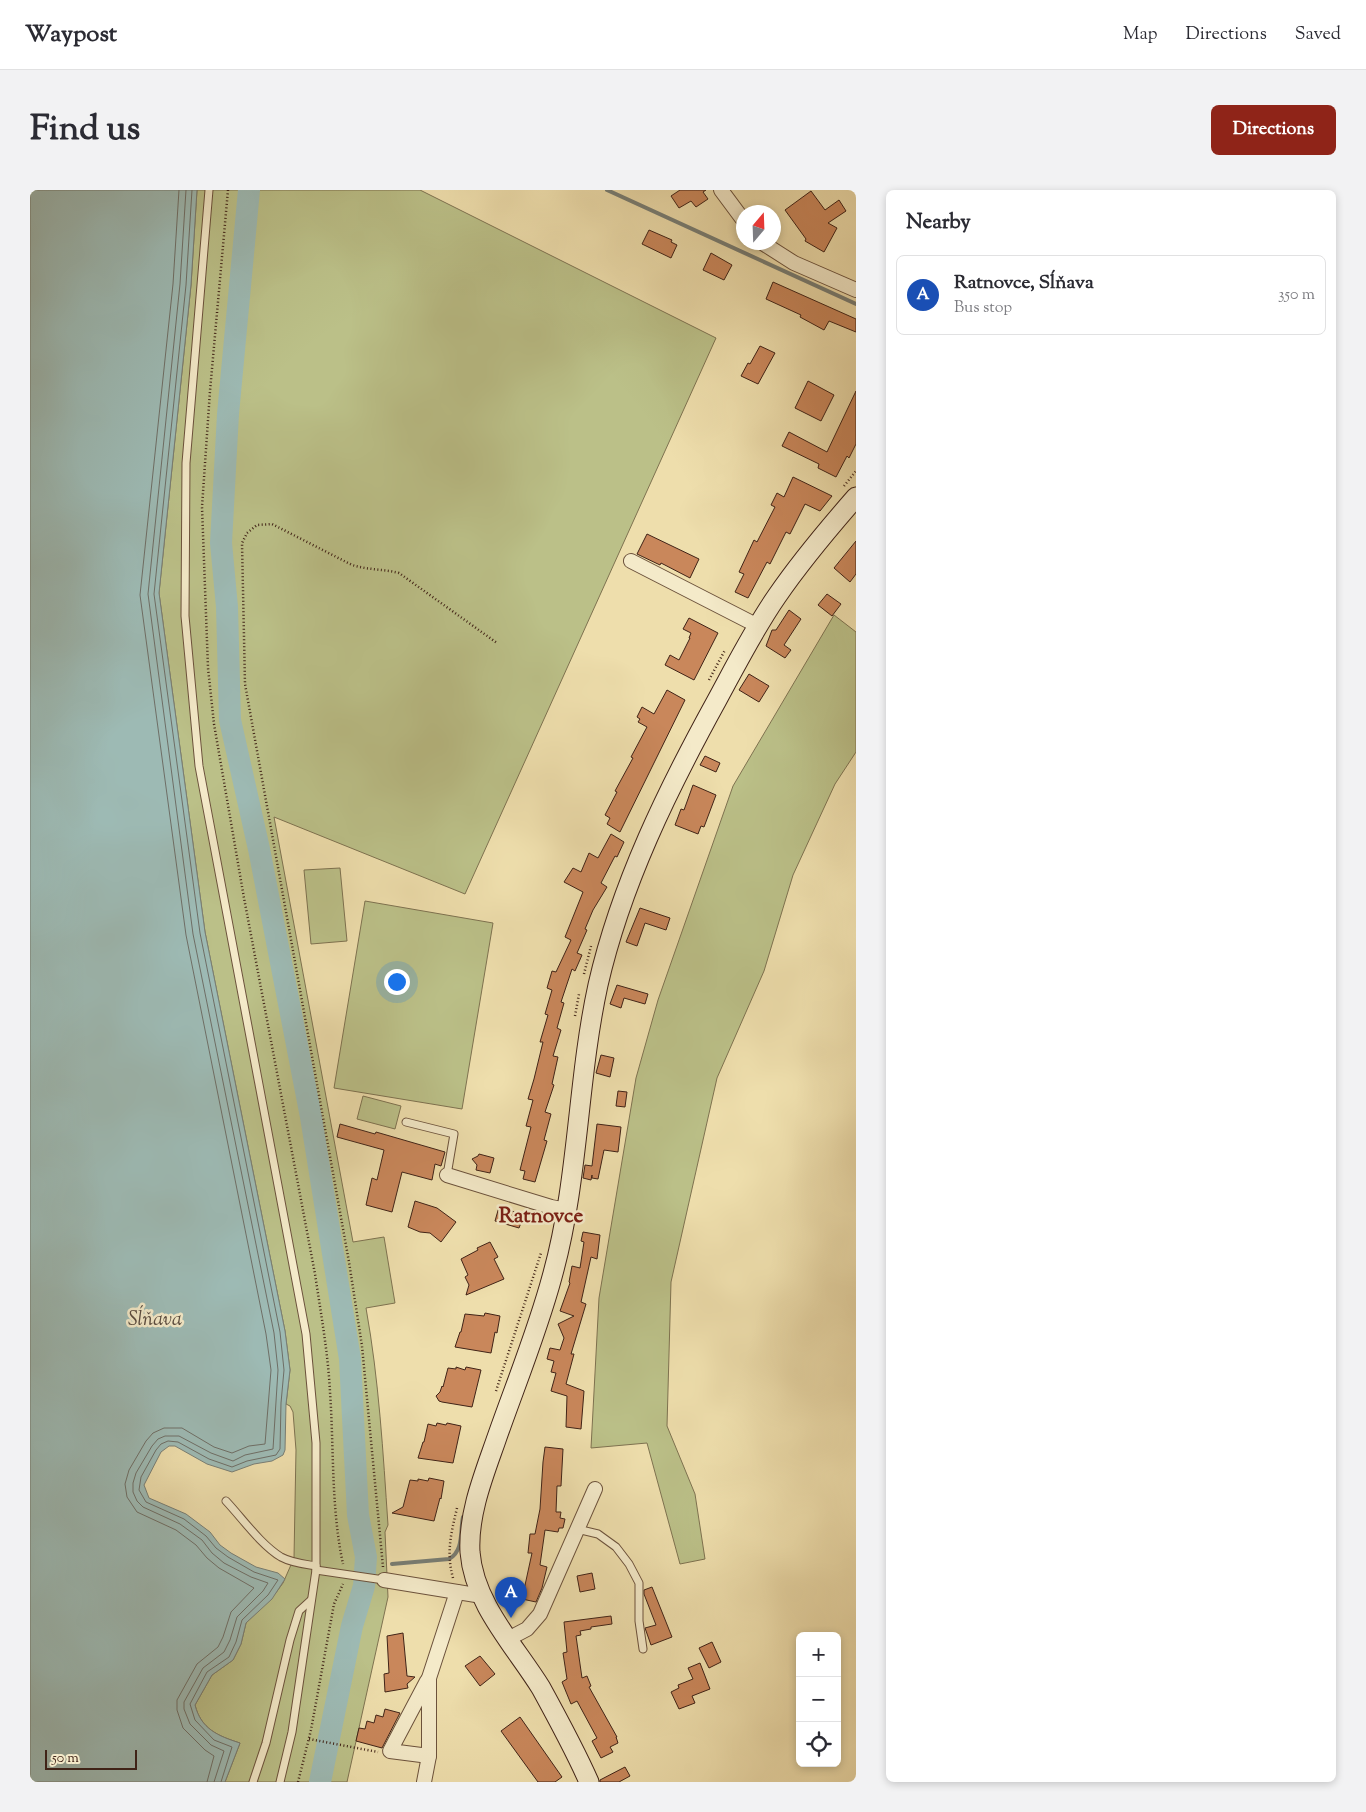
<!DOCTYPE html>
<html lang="en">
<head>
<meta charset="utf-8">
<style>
  body { margin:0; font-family:"Sorts Mill Goudy",serif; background:#f2f2f3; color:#2b2b33 }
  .controls { position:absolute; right:15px; bottom:15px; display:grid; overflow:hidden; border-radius:8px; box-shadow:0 2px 8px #0003 }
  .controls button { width:45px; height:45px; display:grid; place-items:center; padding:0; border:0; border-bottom:1px solid #e1e1e2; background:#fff; color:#2b2b33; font:25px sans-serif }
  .compass { position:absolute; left:706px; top:15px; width:45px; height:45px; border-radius:50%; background:#fff; box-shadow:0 2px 8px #0003; rotate:19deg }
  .scale { position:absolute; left:15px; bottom:12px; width:92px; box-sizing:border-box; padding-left:5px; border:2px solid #402317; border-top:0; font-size:14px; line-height:18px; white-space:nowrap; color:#402317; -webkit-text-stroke:4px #f4eac9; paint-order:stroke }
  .you { position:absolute; left:366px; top:791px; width:18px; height:18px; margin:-12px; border:4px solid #fff; border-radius:50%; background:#1a73e8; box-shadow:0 0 0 8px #1a73e833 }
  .badge { display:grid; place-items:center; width:32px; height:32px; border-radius:50%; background:#8f2418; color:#fff; font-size:16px; font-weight:700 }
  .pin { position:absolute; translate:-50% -41px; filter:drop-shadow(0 1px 2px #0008) }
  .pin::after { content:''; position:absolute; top:26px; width:18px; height:15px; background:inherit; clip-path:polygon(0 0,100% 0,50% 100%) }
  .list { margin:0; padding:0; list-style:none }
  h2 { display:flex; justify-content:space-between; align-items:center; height:65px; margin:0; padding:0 20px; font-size:21px }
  h2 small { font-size:16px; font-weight:400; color:#7c7c81 }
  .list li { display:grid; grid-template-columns:32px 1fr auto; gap:15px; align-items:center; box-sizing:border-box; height:80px; margin:0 10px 10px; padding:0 10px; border:1px solid #e1e1e2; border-radius:8px }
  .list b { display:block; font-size:19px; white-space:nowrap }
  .list p { margin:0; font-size:16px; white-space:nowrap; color:#7c7c81 }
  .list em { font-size:16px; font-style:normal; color:#7c7c81 }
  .icon { flex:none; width:28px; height:28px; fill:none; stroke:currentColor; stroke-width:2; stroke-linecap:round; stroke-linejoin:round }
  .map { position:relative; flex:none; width:826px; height:1592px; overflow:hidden; border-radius:8px }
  header { display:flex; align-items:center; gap:30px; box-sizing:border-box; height:70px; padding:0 25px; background:#fff; border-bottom:1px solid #e1e1e2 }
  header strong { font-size:24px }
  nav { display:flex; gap:28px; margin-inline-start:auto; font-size:18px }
  .intro { display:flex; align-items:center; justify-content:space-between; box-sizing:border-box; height:120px; padding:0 30px }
  h1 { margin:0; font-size:35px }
  .button { padding:12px 22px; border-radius:8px; background:#8f2418; color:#fff; font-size:18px; font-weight:700 }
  main { display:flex; gap:30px; padding:0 30px }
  aside { flex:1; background:#fff; border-radius:8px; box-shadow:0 2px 8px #0003 }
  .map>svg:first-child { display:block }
  .green { fill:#bbc088; stroke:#7e7250 }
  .water { fill:#9dbab4; stroke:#787e75 }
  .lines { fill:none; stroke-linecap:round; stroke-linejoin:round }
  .shore { stroke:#6e6e66; stroke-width:1 }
  .stream { stroke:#787e75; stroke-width:4 }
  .river { stroke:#9dbab4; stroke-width:22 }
  .building { fill:#c9875b; stroke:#402317 }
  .service-casing { stroke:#6c523c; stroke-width:9 }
  .minor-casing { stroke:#6c523c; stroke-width:16 }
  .secondary-casing { stroke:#402317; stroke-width:21 }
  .path { stroke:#402317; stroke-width:2.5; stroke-dasharray:1 2.5; stroke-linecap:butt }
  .service { stroke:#f4eac9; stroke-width:7 }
  .minor { stroke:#f4eac9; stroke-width:14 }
  .secondary { stroke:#f4eac9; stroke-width:19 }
  .labels { text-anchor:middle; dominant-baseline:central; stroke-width:5; stroke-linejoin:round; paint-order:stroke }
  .water-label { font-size:20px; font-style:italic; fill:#57493e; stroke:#f4eac9 }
  .quarter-label { font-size:21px; font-weight:bold; fill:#7a1f14; stroke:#f4eac9 }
</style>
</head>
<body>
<header>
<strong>Waypost</strong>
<nav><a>Map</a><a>Directions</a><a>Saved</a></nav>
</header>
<div class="intro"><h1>Find us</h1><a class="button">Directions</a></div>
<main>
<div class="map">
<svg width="826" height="1592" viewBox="0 0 826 1592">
  <rect width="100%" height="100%" fill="#eedeac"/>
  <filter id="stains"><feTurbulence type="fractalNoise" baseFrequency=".004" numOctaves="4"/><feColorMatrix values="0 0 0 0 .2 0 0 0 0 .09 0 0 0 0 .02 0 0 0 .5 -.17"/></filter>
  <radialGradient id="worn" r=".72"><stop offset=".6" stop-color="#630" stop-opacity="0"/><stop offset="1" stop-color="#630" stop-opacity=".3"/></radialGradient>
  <g class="green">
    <path d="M167,0H390L686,148L435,704L244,627L323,1052L354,1047L365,1113L336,1118C349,1190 353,1262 358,1335L355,1342L358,1407L317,1592H195L210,1553C188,1546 171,1539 165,1515L182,1485L203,1470L211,1454L216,1433L245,1404L253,1393L264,1368L266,1260L263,1222L260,1216L256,1214L260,1180L255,1141L175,742L129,403L161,95Z"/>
    <path d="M804,425L826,442V562L805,594L763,685L734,781L687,888L641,1092L637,1236L665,1304L675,1369L650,1374L617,1253L561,1258L569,1108L606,888L628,810L703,596Z"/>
    <path d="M310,678L317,751L281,754L274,680Z"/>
    <path d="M335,711L463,733L432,919L304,898Z"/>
    <path d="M333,906L371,916L365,939L327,929Z"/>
  </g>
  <path class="water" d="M0,0H167L161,95L129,403L175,742L255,1141L260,1180L256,1214L255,1260L253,1265L242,1271L224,1274L202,1282L177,1274L145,1256H139L131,1262L114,1295L119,1308L156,1324L180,1342L190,1355L201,1363L226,1377L248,1383L255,1389L242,1409L216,1433L211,1454L203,1470L182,1485L165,1515C171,1539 188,1546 210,1553L195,1592H0Z"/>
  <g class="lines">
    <g class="shore">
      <path d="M149,0L143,94L110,405L156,745L236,1144L241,1180L235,1254L219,1256L202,1263L184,1257L152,1238H134L123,1243L116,1251L99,1280L95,1294L97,1307L107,1322L146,1340L166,1355L177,1368L189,1378L224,1398L201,1422L193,1447L188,1457L167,1474L147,1510V1520L153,1538L175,1560L184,1566L177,1592"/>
      <path d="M156,0L150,94L118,404L163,744L244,1143L248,1180L243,1259L215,1265L203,1271L181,1263L149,1246H135L128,1249L122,1256L106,1283L103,1293V1302L107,1311L113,1317L150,1334L172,1350L182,1363L194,1373L221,1387L238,1393L233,1401L207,1427L200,1450L194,1462L173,1478L154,1512V1519L160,1534L181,1555L194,1561L184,1592"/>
      <path d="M162,0L156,95L124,404L170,743L250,1142L254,1180L251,1213L250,1259L246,1265L217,1271L202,1277L179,1269L148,1252L138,1251L131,1254L126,1260L111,1287L109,1300L116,1312L154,1329L176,1346L186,1358L198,1367L224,1382L248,1390L238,1405L212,1430L206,1452L199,1467L177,1482L160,1514L165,1530L184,1550L202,1557L191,1592"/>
    </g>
    <g class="stream">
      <path d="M577,0L826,114"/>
      <path d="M336,1374L343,1375"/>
      <path d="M362,1374L419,1369C434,1361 430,1341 433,1327"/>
    </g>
    <path class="river" d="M219,0L198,224L191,353L197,417L200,530L229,659L281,927L320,1169L328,1325L336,1367L334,1396L322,1436L290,1592"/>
  </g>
  <g class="building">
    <path d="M650,0H676L673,2L678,9L666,17L661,11L649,18L641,6Z"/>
    <path d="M781,1L795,20L809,10L816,21L798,33L807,38L794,62L775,51L776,49L755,20Z"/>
    <path d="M619,40L642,50L641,52L647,55L641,68L612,54Z"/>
    <path d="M681,63L702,75L694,90L673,80Z"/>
    <path d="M743,92L826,129V142L799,131L794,140L770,127L771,125L736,109Z"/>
    <path d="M730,156L745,163L728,194L711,186L718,173L720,174Z"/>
    <path d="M778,191L804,205L791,231L765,218Z"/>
    <path d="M826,201V254L819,268L817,266L806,287L788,278L789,274L752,256L759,242L797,262Z"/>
    <path d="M763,287L802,306L790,321L775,314L760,344L756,342L740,374L737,372L718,408L705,402L714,384L709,382L724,350L727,352L745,317L741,315L747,303L754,307Z"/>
    <path d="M617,344L669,369L660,388L631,373L630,375L607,364Z"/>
    <path d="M826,351V384L820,392L804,378Z"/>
    <path d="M797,404L811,414L802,426L788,415Z"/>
    <path d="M759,420L771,429L754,455L761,460L755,468L736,456L742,440H746Z"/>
    <path d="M659,428L688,443L664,490L635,475L640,465L649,470L660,448H659L661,443L653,439Z"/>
    <path d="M719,484L739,496L729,512L709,500Z"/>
    <path d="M637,500L655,510L590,642L577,634L580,628L575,625L587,602L585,601L603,568L601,567L617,537L608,532L610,529L607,527L612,517L624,524Z"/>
    <path d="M675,566L690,573L686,582L670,575Z"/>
    <path d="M663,595L686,605L674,637L671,636L668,644L645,635L651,619L654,620Z"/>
    <path d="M581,644L594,652L587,667L585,666L571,693L577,697L563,720L555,739L557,740L547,763L552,765L545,781L542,779L531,812L534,813L527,838L531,840L523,866L528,867L522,894L524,895L515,922L521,924L514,950L517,951L505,992L493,989L495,981L490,980L501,937L496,936L503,910L498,909L504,889L513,852H510L518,825L515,824L522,800L517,798L522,781L526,782L541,750L535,747L553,702L534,692L543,678L551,682L559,663L568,668Z"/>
    <path d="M610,718L640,728L636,740L615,733L607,756L596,752Z"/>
    <path d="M587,795L618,804L615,814L594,808L591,818L580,814Z"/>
    <path d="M571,865L584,868L580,887L566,883Z"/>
    <path d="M588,901L597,902L595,917L586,916Z"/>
    <path d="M310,934L345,944L346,942L415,962L411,976L405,974L402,990L372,982L362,1022L336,1015L342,988L347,990L354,960L307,947Z"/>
    <path d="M567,934L591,937L588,962L574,960L568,989L562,988V985L561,990L553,988L555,975L562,976Z"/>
    <path d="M449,964L464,968L460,983L446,980L447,975L442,969L448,966Z"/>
    <path d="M385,1011L407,1018L426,1032L411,1052L400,1043L390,1042L378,1037Z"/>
    <path d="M469,1017L494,1025L489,1038L465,1031Z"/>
    <path d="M553,1042L570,1045L567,1069L561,1067L551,1112L556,1114L541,1164H544L536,1194L554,1201L551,1239L536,1237L537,1206L521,1201L526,1183L521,1182L524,1171L517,1169L520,1158L530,1160L534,1148L528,1134L544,1126L530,1121L540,1093L539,1092L542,1076L550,1078L554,1052L551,1051Z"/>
    <path d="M460,1052L468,1067L464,1069L474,1089L436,1105L439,1095L435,1087L438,1085L431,1069L448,1060L447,1058Z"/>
    <path d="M455,1123L470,1126L467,1143L465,1142L461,1163L425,1157L430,1142H431L435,1124L454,1126Z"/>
    <path d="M426,1177L435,1180L436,1177L451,1180L442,1217L412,1212L409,1211L406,1206L410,1202L412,1196L413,1197L418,1178L426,1179Z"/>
    <path d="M407,1233L416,1235L417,1233L431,1236L423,1273L388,1268L393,1252H394L398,1234L406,1236Z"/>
    <path d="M515,1257L533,1259L531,1296H527L526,1322H531L530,1328L535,1329L533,1338H529L528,1342L515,1340L510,1375L517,1377L512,1398L506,1412L492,1409L502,1363H498L500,1344H505L510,1319L513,1272Z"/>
    <path d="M399,1288L414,1291L411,1309L410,1308L404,1331L362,1323L373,1317L380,1290L388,1291V1289L398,1291Z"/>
    <path d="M562,1383L565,1399L550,1402L547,1386Z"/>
    <path d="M622,1397L642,1447L621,1455L615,1438L626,1435L614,1404V1400Z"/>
    <path d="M581,1426L582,1434L561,1437V1439L550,1441L551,1445L546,1446L552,1488L557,1486L561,1496L559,1497L587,1547H586L588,1553L580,1557L583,1562L571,1568L562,1551L567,1548L547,1511L541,1514L532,1492L537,1489L533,1463L537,1462L534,1432Z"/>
    <path d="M373,1443L377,1486L385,1487L377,1494L378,1498L355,1502L354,1484L359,1483L357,1446Z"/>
    <path d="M682,1452L691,1472L679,1478L669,1458Z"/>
    <path d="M450,1466L465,1484L450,1496L435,1476Z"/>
    <path d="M670,1473L680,1499L662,1506L665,1513L649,1519L641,1502L649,1498L648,1495L663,1489L658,1478Z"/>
    <path d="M355,1519L370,1523L352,1558L326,1551L329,1538L335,1539L337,1531L344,1533L346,1525L353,1527Z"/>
    <path d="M490,1527L532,1587L525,1592H508L471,1541Z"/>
    <path d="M595,1577L600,1586L589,1592H570V1590Z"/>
  </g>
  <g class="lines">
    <g class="service-casing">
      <g id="service">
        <path d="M179,0L156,273L155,426L169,576L276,1144L286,1253V1380L262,1542L250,1592"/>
        <path d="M376,932L424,944L417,985"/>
        <path d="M196,1311C212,1328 231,1355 251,1367C262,1373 274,1374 286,1376"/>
        <path d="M547,1339L568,1344L586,1357L599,1374L609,1393V1431L613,1459"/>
        <path d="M286,1380L354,1390"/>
        <path d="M223,1592L236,1553L260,1450L269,1421L281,1410"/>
      </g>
    </g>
    <g class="minor-casing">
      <g id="minor">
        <path d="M691,0L714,31"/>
        <path d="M731,52L764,73L826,100"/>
        <path d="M601,371L728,436"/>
        <path d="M417,985L521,1017L537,1020"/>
        <path d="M354,1390L452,1406"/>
        <path d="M478,1449L497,1439L510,1424L565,1299"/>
        <path d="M397,1491L360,1561L399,1566"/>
        <path d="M394,1592L399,1566V1488L427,1402"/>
      </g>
    </g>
    <g class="secondary-casing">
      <path id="secondary" d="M559,1592C545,1560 528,1529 511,1498C485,1456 444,1414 440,1362C438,1325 453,1287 465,1253C484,1198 507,1143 522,1087C549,991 547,891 568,795C591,694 638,599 687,510C706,475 724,439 747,406C771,371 798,339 826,307"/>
    </g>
    <g class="path">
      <path d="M198,0L180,201L172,317L178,478L184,534L214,708L285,1084C291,1124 298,1163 300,1202C304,1259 301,1318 313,1374"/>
      <path d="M814,296L826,281"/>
      <path d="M679,490L695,460"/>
      <path d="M554,784L561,756"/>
      <path d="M545,826L549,804"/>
      <path d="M466,1201L511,1063"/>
      <path d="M353,1377L332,1156L319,1072L215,494L212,353L217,343L227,335L242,334L322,375C338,380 354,379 369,383L467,453"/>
      <path d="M423,1388C416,1362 421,1344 427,1318"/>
      <path d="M279,1549L348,1562"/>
      <path d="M268,1592L281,1540L304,1414L313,1394"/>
    </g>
    <use href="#service" class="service"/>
    <use href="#minor" class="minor"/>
    <use href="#secondary" class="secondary"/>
  </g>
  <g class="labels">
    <g class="water-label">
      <text x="125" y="1130">Sĺňava</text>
    </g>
    <g class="quarter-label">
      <text x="511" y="1027">Ratnovce</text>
    </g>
  </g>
  <rect width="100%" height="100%" filter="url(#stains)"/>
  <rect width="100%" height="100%" fill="url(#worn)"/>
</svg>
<div class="controls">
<button>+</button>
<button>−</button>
<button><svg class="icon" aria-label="locate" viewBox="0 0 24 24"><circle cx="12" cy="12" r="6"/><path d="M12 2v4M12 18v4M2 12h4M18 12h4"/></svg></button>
</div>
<svg class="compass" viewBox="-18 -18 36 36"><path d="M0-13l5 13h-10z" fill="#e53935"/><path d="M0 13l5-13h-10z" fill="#7c7c81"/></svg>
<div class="scale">50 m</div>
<div class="you"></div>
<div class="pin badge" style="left:481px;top:1428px;background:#1a4fb4">A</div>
</div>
<aside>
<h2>Nearby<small></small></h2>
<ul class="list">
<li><span class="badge" style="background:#1a4fb4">A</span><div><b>Ratnovce, Sĺňava</b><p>Bus stop</p></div><em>350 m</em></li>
</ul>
</aside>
</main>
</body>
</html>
